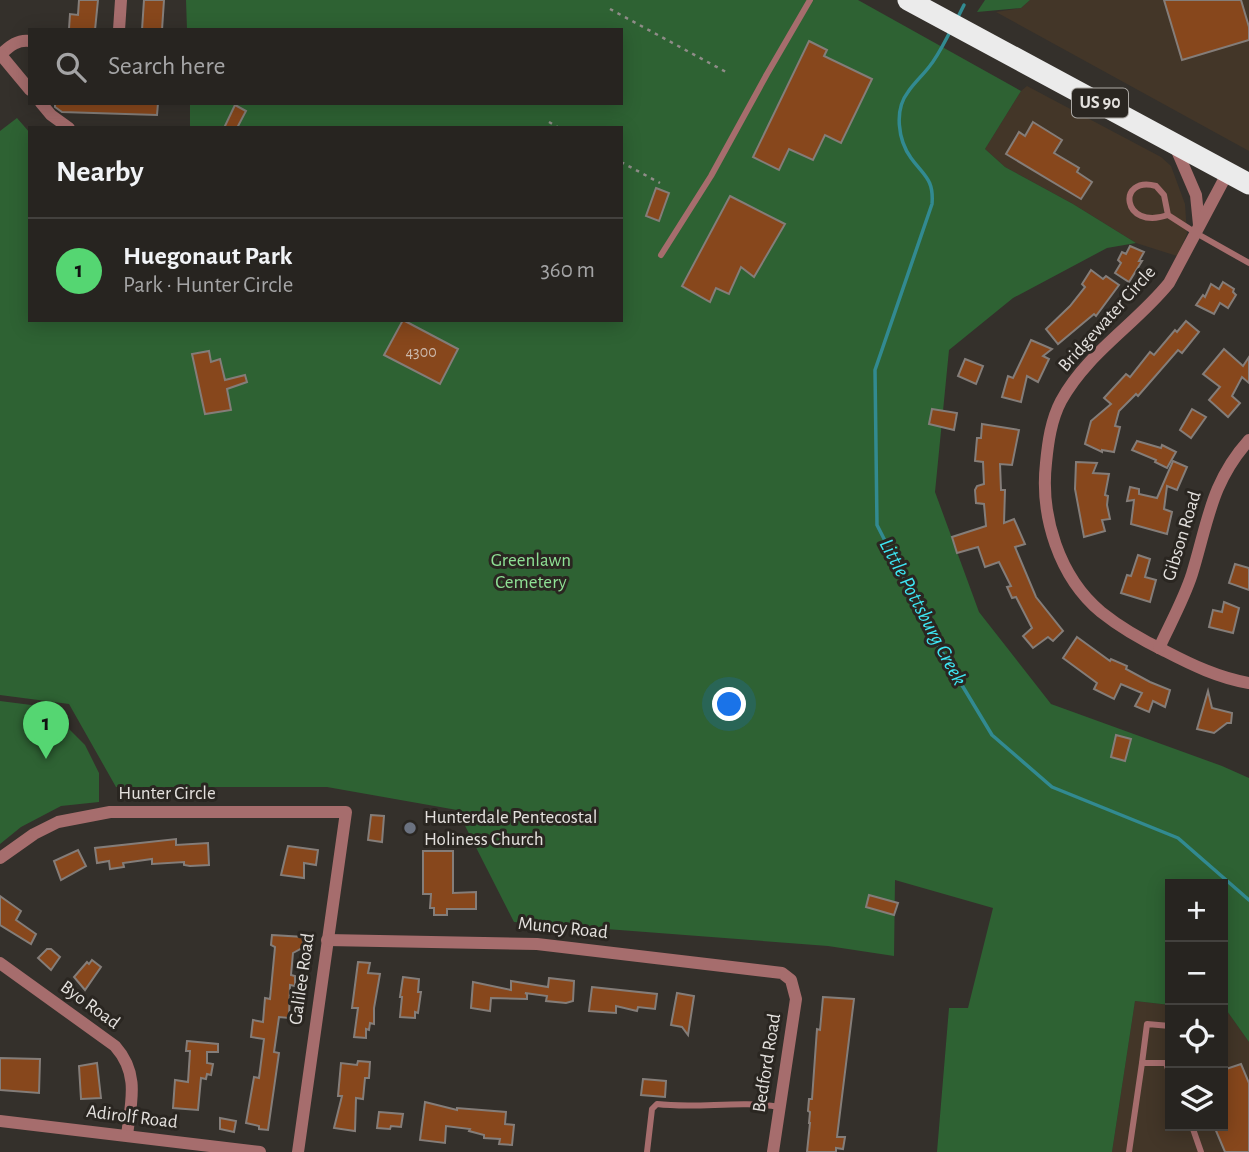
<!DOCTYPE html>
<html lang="en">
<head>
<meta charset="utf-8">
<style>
  body { margin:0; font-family:"Alegreya Sans",sans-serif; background:#2f2c29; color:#f1f3f6 }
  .controls { position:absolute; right:21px; bottom:21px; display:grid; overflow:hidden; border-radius:0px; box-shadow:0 4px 18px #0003 }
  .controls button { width:63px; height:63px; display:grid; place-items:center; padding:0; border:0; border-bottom:2px solid #43413e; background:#272420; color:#f1f3f6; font:35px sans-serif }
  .you { position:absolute; left:730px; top:705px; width:24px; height:24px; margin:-18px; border:5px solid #fff; border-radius:50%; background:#1a73e8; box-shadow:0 0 0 10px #1a73e833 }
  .badge { display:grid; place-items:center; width:46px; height:46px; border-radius:50%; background:#55d672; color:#111; font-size:23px; font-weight:700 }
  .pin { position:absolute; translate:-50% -58px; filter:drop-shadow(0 2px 4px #0008) }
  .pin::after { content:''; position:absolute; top:37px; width:24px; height:21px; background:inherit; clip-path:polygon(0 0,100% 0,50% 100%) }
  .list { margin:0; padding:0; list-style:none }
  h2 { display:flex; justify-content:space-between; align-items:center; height:91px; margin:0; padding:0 28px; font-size:30px }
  h2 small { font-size:23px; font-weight:400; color:#a4a4a5 }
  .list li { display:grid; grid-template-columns:46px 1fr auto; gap:21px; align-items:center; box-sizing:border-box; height:105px; padding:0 28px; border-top:2px solid #43413e }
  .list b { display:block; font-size:26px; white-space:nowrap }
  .list p { margin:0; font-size:23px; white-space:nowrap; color:#a4a4a5 }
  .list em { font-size:23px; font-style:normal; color:#a4a4a5 }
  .icon { flex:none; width:38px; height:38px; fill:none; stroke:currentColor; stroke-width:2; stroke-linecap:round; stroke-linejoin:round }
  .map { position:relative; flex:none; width:1249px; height:1152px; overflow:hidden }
  .search { position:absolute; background:#272420; box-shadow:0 4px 18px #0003; left:28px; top:28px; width:595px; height:77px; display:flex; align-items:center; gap:18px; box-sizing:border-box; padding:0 24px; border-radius:0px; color:#a4a4a5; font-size:26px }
  .panel { position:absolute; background:#272420; box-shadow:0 4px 18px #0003; left:28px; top:126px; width:595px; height:196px; border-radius:0px }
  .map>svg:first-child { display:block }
  .commercial { fill:#433628 }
  .green { fill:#2e6233 }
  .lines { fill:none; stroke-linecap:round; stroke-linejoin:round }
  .stream { stroke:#328a91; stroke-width:3.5 }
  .building { fill:#87471c; stroke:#847d79; stroke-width:2 }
  .path { stroke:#8f8c88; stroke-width:2.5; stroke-dasharray:3.5 5; stroke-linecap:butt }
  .lane { stroke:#a66d6d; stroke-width:6 }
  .street { stroke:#a66d6d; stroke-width:12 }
  .highway { stroke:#ebebeb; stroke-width:21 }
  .worship-dot { fill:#6b7280; stroke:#2a2621; stroke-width:2.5 }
  .labels { text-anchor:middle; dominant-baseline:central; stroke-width:6; stroke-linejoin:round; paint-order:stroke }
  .number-label { font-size:16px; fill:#cdbaae }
  .shield { fill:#2a2621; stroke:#aca9a5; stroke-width:2 }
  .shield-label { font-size:18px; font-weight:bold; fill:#e4e1de }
  .street-label { font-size:19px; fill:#e4e1de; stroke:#2a2621 }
  .park-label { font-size:19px; fill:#8fe195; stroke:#2a2621 }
  .poi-label { font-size:19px; fill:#e4e1de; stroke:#2a2621; text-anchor:start }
  .water-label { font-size:21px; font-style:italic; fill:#3ee7f4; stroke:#2a2621 }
</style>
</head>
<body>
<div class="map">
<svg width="1249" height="1152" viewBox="0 0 1249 1152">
  <rect width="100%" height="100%" fill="#34302b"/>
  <g class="commercial">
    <path d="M1030,0H1249V151L996,12L1021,8Z"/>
    <path d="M1027,86L1161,157L1171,166L1185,204L1187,234L1177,256L1136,243L1073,204L1005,167L985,149L1021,91Z"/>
    <path d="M1135,1001L1170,1005V1126H1223V1011H1227L1249,1042V1152H1112Z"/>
  </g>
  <g class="green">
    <path d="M186,0H858L1021,91L985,149L1005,167L1073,204L1136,243L1107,248L1013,298L949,350L935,492L979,612L1051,704L1222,766L1249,778V1042L1227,1011H1223V884H1170V1005L1135,1001L1112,1152H937L949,1008H968L993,908L895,880L894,956L828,946L514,922L457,810L327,787H116L69,704L0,695V131L17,118L30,133V320H621V128H190V103H621V30H187Z"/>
    <path d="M985,0H1030L1021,8L977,12Z"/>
    <path d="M0,701L47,707L85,745L99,773V802L61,806L21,827L0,844Z"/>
  </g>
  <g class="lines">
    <g class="stream">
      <path d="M958,17L964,5"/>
      <path d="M951,30C944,43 938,56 929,67C922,76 914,83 908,92C894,110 898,140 911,158C924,176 934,179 932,204L875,370L877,525L939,647L992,735L1052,787L1178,838L1249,900"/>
    </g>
  </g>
  <g class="building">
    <path d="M79,0H98L95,30L69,29L70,14L78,15Z"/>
    <path d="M144,0H164L162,30H142Z"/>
    <path d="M1164,0H1241L1249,27V40L1182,60Z"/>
    <path d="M809,41L827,50L824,56L872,79L841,143L825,135L813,160L789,149L779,170L753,157Z"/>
    <path d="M55,103H158L157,115L62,112L55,107Z"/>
    <path d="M235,105L246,111L237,128H224Z"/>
    <path d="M1033,122L1062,140L1054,153L1079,168L1077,172L1092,182L1081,199L1006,154L1019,132L1025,136Z"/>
    <path d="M656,188L669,193L659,221L646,216Z"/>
    <path d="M730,196L785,224L754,277L741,267L729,294L716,288L710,302L682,286Z"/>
    <path d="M1130,246L1144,252L1139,261H1142L1129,282L1115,273L1121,263L1118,260L1122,252L1126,254Z"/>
    <path d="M1091,270L1103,279L1106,276L1119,285L1096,316L1094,314L1058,344L1046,329L1070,306L1085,287L1082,284Z"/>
    <path d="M1223,282L1234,289L1233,292L1236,295L1228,308L1220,303L1214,314L1196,305L1203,295L1205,297L1211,284L1219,289Z"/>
    <path d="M403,320L458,349L440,384L384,355Z"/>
    <path d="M1186,321L1199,332L1182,353L1178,350L1138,396L1136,394L1119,411L1115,426L1120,427L1114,452L1102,450V452L1085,444L1091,421L1111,404L1104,398L1126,374L1130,377L1150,352L1154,355L1175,330L1177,332Z"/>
    <path d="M1031,340L1052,349L1043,356L1049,359L1038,382L1027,376L1021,402L1002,397L1008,376L1013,378Z"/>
    <path d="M1224,349L1243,366L1249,357V383L1242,377L1232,396L1240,403L1228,417L1209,400L1220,387L1203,374Z"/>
    <path d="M209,351L211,362L220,359L225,380L245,375L247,382L227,389L231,410L205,414L192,354Z"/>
    <path d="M965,359L983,366L976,384L958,376Z"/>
    <path d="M932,409L957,413L954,430L929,424Z"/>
    <path d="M1192,409L1206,417L1191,438L1180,430Z"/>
    <path d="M982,424L1019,430L1012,465L1000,464L1001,490H1005L1004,523L1014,519L1025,544L1015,547L1036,597L1063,631L1053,641L1048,637L1033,648L1023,636L1032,628L1016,597L1012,598L1007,587L1011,586L999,562L985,567L978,547L957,553L952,537L986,526L984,504L976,503L975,490L977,486L984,484L983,462L975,461L977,438H981Z"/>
    <path d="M1137,441L1161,448L1162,445L1176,452L1167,468L1155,462L1156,460L1132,450Z"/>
    <path d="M1173,461L1187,467L1177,490L1167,486L1164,509L1172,512L1167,534L1131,524L1134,500L1127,501L1130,487L1139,489V494L1157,498Z"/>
    <path d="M1076,462L1097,463L1093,473L1109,474L1105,495L1108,496L1107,505L1110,519L1102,520L1105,531L1084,537L1075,489Z"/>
    <path d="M1138,555L1150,559L1145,577L1156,580L1150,602L1121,593L1127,575L1131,576Z"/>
    <path d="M1235,564L1249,568V590L1229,583Z"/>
    <path d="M1224,602L1239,608L1233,633L1209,627L1213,610L1222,612Z"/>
    <path d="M1077,637L1110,661L1111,659L1127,666L1126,669L1150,682L1170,690L1165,707L1153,701L1149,712L1135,706L1142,693L1121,684L1114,699L1094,689L1097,683L1063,658Z"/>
    <path d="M1208,691L1212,708L1232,713L1231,723H1227L1214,733L1197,729Z"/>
    <path d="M1116,735L1131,739L1125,761L1111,757Z"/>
    <path d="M371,815L384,816L382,842L368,840Z"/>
    <path d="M176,839V845L208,843L209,865L190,866L184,865V862L152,864V859L123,863L124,867L110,869L109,861L97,863L95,848Z"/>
    <path d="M288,846L318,850L316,865L304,863V878L281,875Z"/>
    <path d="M78,850L86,866L61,880L54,861Z"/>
    <path d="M423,851H453V893L476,892V909H447V915H434V908H430L431,894H423Z"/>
    <path d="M869,895L898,903L894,915L866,907Z"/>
    <path d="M0,896L21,911L16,920L36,934L31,944L0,925Z"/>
    <path d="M272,935L304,937L302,948L293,953L291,975L295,976V986L290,985L289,1018L279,1017L274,1052L279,1053L268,1130L259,1129V1126L246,1123L254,1077L259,1078L264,1039L251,1037L253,1020L263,1022L265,998L270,999L275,947L271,945Z"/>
    <path d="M47,949H51L60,957L51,970L38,958Z"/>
    <path d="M92,960L101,967L85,990L74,977L87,962L89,964Z"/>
    <path d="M358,962L370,963L368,973L380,974L374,1008V1024L370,1023L369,1030L366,1029V1038L354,1037L358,1008H352Z"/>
    <path d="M403,977L419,979L418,992H421L418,1013L415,1012V1018L400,1017L402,997H400Z"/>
    <path d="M549,978L574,981L573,1001L566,1003L546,1001L547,996L525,993L527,994V999L491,998L490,1011L471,1008L473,982L511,990V981L548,987Z"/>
    <path d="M592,987L657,994L655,1009L638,1007L637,1011L616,1006V1013L589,1011Z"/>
    <path d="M677,993L694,996L688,1035L682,1027L671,1025Z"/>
    <path d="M823,997L854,999L837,1137H845L843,1149L836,1148V1152H807L810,1123H809L810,1112L808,1111L809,1099H812L817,1029L820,1030Z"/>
    <path d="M187,1041L218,1044V1052H207V1063L213,1064L211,1075L207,1074L206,1079L201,1078L198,1110L173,1108L175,1080L188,1082L190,1051H186Z"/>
    <path d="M0,1058L40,1059L39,1093L0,1090Z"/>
    <path d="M358,1061L370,1062L369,1078H365L363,1099L356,1098L355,1131L334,1128L342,1096H338L341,1063L357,1065Z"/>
    <path d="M97,1063L101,1098L81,1099L79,1066Z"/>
    <path d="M1241,1064L1249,1083V1152H1225L1214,1126H1223V1070Z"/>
    <path d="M643,1079L666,1081L665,1097L641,1095Z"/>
    <path d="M425,1102L457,1110V1108L506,1112L505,1124L514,1125L512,1145L499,1144L500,1139L484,1138V1135L469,1131L470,1129L446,1126L445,1143L420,1140Z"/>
    <path d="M379,1112L403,1114L401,1127L391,1126L390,1129L377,1128Z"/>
    <path d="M220,1118L236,1121L234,1132L220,1129Z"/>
  </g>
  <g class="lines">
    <g class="path">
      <path d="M610,9L726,72"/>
      <path d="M549,122L559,128"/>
      <path d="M621,162L660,183"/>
    </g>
    <g class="lane">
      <path d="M1168,215C1121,231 1117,175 1156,186L1164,195L1168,215L1196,233L1249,263"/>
      <path d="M661,255L711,176L767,74L810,0"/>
      <path d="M1170,1026L1147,1024L1142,1063H1170"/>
      <path d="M1166,1063L1170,1075"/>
      <path d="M1192,1126L1201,1152"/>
      <path d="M647,1152L652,1109L657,1104C698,1109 739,1100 780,1107"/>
      <path d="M1129,1152L1142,1063"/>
    </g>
    <g class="street">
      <path d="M119,30L121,0"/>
      <path d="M0,55C9,47 17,39 30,41"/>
      <path d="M1,55L30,90"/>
      <path d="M41,103L51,115L69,128"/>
      <path d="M1175,146L1196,195L1199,225"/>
      <path d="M1228,172L1169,283C1136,324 1087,353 1061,401C1051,420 1048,442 1046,463C1040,516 1059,577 1101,612C1121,628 1142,640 1165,651C1192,665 1219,678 1249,683"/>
      <path d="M1159,648C1170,624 1184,599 1192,574C1208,522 1211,482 1249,440"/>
      <path d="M0,858L34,834L58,822L110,812H346L298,1152"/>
      <path d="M327,940L537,944L782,973L791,980L796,999L773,1152"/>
      <path d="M0,963L115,1046C140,1074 131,1102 127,1135"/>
      <path d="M0,1121L260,1152"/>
    </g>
    <path class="highway" d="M908,0L1249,184"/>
  </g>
  <circle class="worship-dot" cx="410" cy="828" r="7"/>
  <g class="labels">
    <g class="number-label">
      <text x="421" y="352">4300</text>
    </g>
    <rect class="shield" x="1072" y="88.5" width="56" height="29" rx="5"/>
    <g class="shield-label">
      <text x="1100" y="103">US 90</text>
    </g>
    <g class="street-label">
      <text transform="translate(1107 319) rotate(-48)">Bridgewater Circle</text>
      <text transform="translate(1182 536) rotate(-73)">Gibson Road</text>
      <text x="167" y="793">Hunter Circle</text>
      <text transform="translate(563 928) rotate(6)">Muncy Road</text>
      <text transform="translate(302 979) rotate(-82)">Galilee Road</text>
      <text transform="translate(90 1005) rotate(36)">Byo Road</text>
      <text transform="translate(767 1063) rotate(-81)">Bedford Road</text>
      <text transform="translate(132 1117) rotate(7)">Adirolf Road</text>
    </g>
    <g class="park-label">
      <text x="531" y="560">Greenlawn<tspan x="531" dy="22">Cemetery</tspan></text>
    </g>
    <g class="poi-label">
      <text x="424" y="817">Hunterdale Pentecostal<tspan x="424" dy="22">Holiness Church</tspan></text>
    </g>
    <g class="water-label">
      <text transform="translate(923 612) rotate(62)">Little Pottsburg Creek</text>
    </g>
  </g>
</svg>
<div class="controls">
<button>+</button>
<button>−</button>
<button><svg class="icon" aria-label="locate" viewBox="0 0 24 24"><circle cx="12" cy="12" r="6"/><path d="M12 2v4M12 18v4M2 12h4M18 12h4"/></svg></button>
<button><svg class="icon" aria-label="layers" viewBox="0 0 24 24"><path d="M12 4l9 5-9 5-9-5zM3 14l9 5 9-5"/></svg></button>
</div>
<div class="you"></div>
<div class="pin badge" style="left:46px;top:759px">1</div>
<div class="search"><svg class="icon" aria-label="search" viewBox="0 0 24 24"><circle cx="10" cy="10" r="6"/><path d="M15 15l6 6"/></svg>Search here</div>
<section class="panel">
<h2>Nearby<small></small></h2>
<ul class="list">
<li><span class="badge">1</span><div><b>Huegonaut Park</b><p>Park · Hunter Circle</p></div><em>360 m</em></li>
</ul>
</section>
</div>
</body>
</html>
